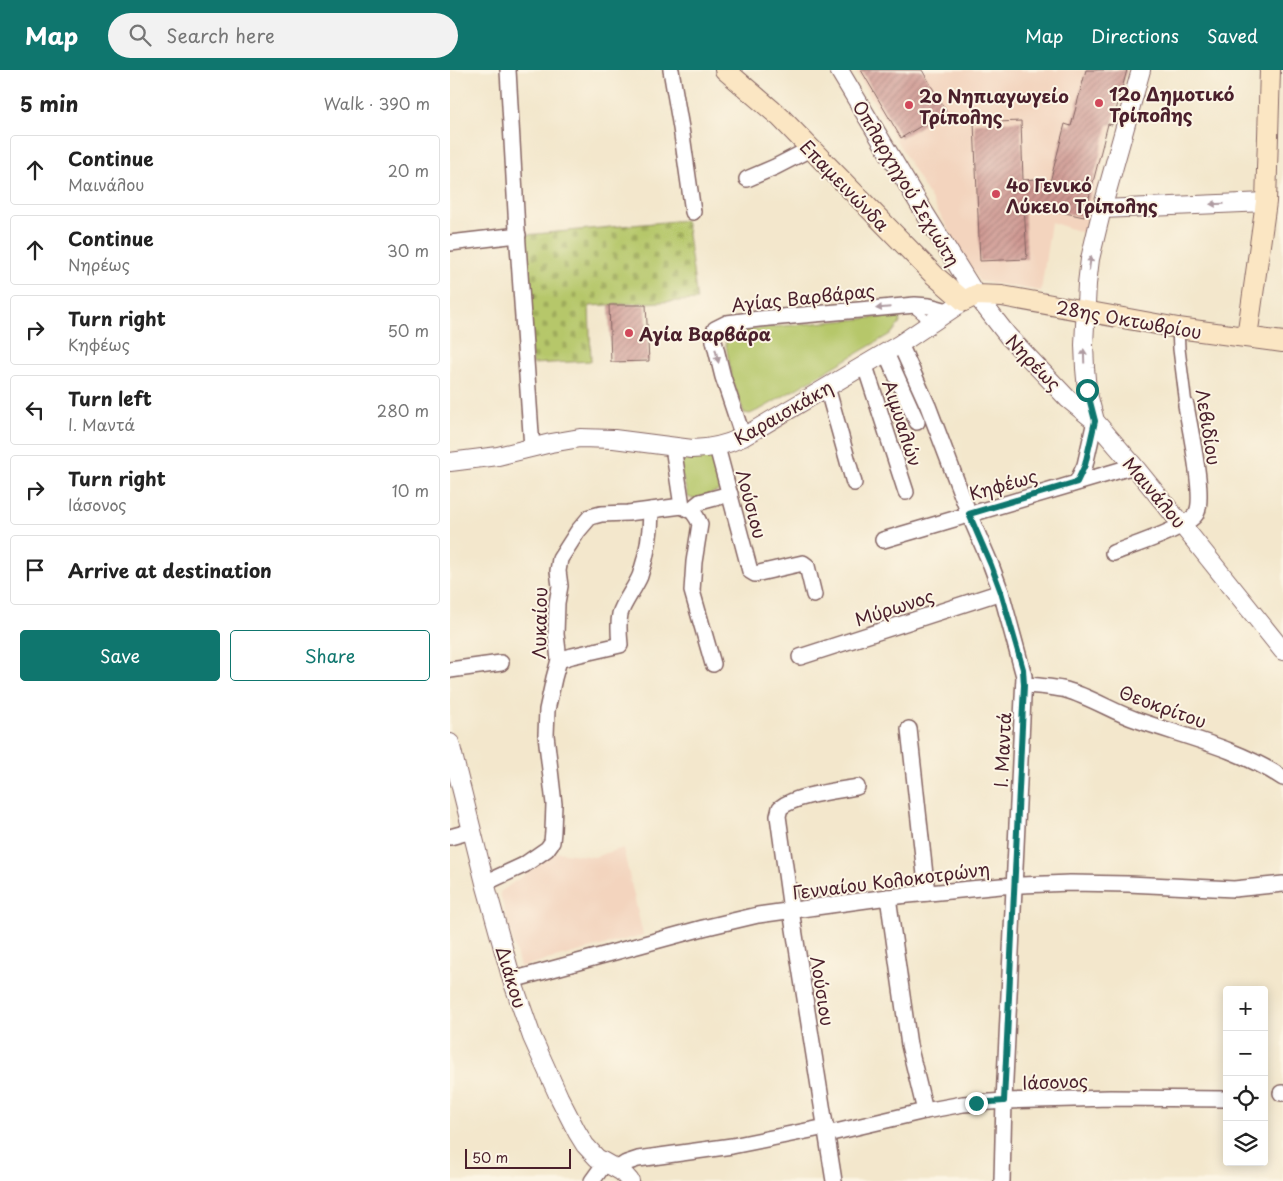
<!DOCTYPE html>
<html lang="en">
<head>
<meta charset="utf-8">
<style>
  body { margin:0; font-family:"Playpen Sans",sans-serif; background:#f2f2f2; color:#222 }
  .controls { position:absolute; right:15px; bottom:15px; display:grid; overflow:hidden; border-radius:5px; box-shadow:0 2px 12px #0003 }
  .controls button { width:45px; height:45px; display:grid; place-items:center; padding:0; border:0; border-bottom:1px solid #e0e0e0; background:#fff; color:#222; font:25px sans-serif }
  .scale { position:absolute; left:15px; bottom:12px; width:106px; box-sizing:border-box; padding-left:5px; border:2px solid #4a1f2b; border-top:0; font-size:14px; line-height:18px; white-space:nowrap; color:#4a1f2b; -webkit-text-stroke:4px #fcf5e5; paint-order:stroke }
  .stop { position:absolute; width:15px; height:15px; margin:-11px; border:4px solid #0f766e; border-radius:50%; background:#fff }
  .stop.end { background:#0f766e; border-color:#fff; box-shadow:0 1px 5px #0008 }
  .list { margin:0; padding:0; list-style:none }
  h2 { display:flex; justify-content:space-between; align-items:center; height:65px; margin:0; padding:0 20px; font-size:21px }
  h2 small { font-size:16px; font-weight:400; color:#767676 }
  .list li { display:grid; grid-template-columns:32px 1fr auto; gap:15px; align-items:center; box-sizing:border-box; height:70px; margin:0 10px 10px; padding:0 10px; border:1px solid #e0e0e0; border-radius:5px }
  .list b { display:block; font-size:19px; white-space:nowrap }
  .list p { margin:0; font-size:16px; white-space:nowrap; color:#767676 }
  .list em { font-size:16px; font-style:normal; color:#767676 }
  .actions { display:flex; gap:10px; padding:15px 20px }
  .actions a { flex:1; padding:11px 0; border:1px solid #0f766e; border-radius:5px; text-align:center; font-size:18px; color:#0f766e }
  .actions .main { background:#0f766e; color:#fff }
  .icon { flex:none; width:28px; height:28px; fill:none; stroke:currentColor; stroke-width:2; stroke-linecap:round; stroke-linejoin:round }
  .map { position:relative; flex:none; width:833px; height:1111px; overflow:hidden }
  header { display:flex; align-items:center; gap:30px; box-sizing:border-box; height:70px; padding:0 25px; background:#0f766e; color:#fff }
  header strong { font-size:24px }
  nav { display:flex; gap:28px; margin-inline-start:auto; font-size:18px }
  .search { width:350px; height:45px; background:#f2f2f2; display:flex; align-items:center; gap:12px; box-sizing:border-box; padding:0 18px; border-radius:28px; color:#767676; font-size:19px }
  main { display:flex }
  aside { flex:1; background:#fff }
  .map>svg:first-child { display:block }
  .built { fill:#f3d4be }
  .cemetery { fill:url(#cemetery-stones); stroke:#80734a }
  .park { fill:#b6c76a; stroke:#80734a }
  .building { fill:url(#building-hatch) }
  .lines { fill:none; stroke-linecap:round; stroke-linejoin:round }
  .service-casing { stroke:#856563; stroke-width:10 }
  .pedestrian-casing { stroke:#856563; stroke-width:14 }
  .minor-casing { stroke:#856563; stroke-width:18 }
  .tertiary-casing { stroke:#856563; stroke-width:20 }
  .secondary-casing { stroke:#856563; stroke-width:22 }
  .service { stroke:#fff; stroke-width:8 }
  .pedestrian { stroke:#fff; stroke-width:11 }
  .minor { stroke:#fff; stroke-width:15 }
  .tertiary { stroke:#fff; stroke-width:18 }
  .secondary { stroke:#fbe6c3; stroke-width:20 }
  .oneway { fill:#ae9aa0 }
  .route { stroke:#0f766e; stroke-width:6 }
  .poi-dot { fill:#d1495b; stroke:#fcf5e5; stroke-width:2 }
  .labels { text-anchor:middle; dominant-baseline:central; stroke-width:4; stroke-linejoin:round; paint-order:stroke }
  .poi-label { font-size:18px; font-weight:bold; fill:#4a1f2b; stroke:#fcf5e5; text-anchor:start }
  .street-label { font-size:18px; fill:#4a1f2b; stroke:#fcf5e5 }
</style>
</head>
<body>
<header>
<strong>Map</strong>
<div class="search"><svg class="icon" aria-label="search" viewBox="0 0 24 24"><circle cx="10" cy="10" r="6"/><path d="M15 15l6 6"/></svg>Search here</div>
<nav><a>Map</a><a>Directions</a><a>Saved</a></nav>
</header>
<main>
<aside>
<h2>5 min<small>Walk · 390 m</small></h2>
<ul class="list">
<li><svg class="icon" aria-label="ahead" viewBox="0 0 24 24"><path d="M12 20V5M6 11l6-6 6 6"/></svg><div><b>Continue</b><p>Μαινάλου</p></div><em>20 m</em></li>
<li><svg class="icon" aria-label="ahead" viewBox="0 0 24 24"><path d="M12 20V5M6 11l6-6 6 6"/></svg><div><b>Continue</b><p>Νηρέως</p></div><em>30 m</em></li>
<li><svg class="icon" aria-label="right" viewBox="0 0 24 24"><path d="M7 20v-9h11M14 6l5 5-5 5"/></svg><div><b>Turn right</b><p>Κηφέως</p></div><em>50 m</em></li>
<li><svg class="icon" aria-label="left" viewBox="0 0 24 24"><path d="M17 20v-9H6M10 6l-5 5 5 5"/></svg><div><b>Turn left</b><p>Ι. Μαντά</p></div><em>280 m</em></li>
<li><svg class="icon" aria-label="right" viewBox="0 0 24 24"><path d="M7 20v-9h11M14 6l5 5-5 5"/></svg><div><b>Turn right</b><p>Ιάσονος</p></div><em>10 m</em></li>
<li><svg class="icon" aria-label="arrive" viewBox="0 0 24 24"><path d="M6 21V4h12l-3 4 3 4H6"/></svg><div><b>Arrive at destination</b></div></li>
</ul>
<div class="actions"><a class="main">Save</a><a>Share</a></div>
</aside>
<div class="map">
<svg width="833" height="1111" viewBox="0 0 833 1111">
  <defs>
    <pattern id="cemetery-stones" width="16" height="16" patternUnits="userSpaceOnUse" patternTransform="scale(1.25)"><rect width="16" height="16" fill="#b6c76a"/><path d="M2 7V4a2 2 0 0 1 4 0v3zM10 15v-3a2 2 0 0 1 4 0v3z" fill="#9eaa5c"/></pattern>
    <pattern id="building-hatch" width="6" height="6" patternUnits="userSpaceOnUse" patternTransform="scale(1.25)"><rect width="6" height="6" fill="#ce9791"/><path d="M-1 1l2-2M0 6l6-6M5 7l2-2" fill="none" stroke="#a97b77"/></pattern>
  </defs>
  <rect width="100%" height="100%" fill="#fcf5e5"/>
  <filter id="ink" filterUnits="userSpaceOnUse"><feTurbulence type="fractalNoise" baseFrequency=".02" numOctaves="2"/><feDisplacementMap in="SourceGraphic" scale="10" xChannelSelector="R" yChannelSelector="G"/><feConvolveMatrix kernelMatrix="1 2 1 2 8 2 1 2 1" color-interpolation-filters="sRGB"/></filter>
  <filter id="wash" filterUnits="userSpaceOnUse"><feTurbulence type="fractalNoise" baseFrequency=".0096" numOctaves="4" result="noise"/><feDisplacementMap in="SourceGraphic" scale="20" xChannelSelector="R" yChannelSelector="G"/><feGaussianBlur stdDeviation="1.12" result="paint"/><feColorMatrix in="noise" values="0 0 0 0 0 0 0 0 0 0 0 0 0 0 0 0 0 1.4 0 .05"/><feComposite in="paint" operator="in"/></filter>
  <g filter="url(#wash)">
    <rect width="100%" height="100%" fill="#f3e7cc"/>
    <g class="built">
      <path d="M405,0H677L634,163L601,152L591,221L529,211Z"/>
      <path d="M173,778L193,865L70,897L50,824V822L107,782L144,787Z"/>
    </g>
    <path class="cemetery" d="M236,150L247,230L139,236L141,291L82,294L75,165Z"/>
    <g class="park">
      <path d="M442,246L449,247L450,253L442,263L313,338L300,344L294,343L282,309L275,269L280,261Z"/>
      <path d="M258,384L264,386L272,420L243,429L238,427L231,402V392L237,388Z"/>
    </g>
    <g id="blocks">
      <g class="building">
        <path d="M411,0H472L496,41L451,68Z"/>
        <path d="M636,0H677L662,55L658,54L634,147L574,134L577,189L530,191L524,53L571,51L573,110L586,109L600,112L615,54L621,56Z"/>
        <path d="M159,235H196L199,291L161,292Z"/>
      </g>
    </g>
  </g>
  <g filter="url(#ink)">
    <use href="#blocks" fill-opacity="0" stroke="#856563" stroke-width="1"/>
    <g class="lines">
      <g class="service-casing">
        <path id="service" d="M462,237L481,253"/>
      </g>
      <g class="pedestrian-casing">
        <path id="pedestrian" d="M728,258L729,279L736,335"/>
      </g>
      <g class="minor-casing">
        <g id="minor">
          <path d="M58,0L67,160L82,378"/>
          <path d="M221,0L231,58L243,142"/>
          <path d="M297,109L325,97L360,79"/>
          <path d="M0,173L68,165"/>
          <path d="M450,274L478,336L519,444L541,495L551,522L574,606L554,1031L552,1111"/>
          <path d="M436,283L467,352"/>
          <path d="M415,296L456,422"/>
          <path d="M377,317L404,413"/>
          <path d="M293,367L273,307L264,271V262L265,259L277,253L309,249L465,235L479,236L498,241"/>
          <path d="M223,377L232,436L243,442L247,448L250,454L244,492L242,521L263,594"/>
          <path d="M267,377L300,501L305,504L353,493L357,496L364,525"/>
          <path d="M627,412L635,395L645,351"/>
          <path d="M243,442L245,436L250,432L280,424"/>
          <path d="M433,470L684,396"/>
          <path d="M663,483C681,476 736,459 746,444C756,429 739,355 736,335"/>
          <path d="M350,587L551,522"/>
          <path d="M109,590L122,586L170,575C169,565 168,554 170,544C173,533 185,518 190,506C197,485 201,461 201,440"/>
          <path d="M0,600L51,593"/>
          <path d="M574,615C588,616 603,617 616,620C641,627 663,642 687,650C739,668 787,678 833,708"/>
          <path d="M459,659L477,823"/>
          <path d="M0,767L22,761"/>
          <path d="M35,813L74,795L97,779L102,772L103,761L104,734L96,665L97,640L104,608L109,590L106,564L107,533L110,516L108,501L110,489L128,461L140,447L151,444L178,443L232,436"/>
          <path d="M438,827L459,975L475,1041"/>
          <path d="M62,910L253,858L308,845L438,827L551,816L620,813L678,814L784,819L833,814"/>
          <path d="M831,1023H833"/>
          <path d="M377,1064L475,1041L513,1034L554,1031L660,1028L777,1029"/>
          <path d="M167,1099L176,1093L188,1089L282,1076L376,1057"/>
          <path d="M142,1111L155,1093"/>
          <path d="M384,1111L341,840L328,746L330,738C346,725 386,721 407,717"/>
        </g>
      </g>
      <g class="tertiary-casing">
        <g id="tertiary">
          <path d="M389,0L474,142L526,225L558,266L618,329L645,351"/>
          <path d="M691,0L652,139L640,189L637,214L634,275L635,298L637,320L645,351L684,396L732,455L833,581"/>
          <path d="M652,139L816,132"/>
          <path d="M0,392L48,386L101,373L130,368L164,369L242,379C260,379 276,375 293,367L450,274L514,231"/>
          <path d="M0,673L35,813L62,910L82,967L109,1027L127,1062L135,1075L147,1088L172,1102L180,1111"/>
        </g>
      </g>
      <g class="secondary-casing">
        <g id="secondary">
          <path d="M275,0L331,48L484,205L514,231L526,225L552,226L728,258L833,272"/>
          <path d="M797,267L816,132L820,0"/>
        </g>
      </g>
      <use href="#service" class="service"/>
      <use href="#pedestrian" class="pedestrian"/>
      <use href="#minor" class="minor"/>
      <use href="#tertiary" class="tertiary"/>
      <use href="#secondary" class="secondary"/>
    </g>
    <defs><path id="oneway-solid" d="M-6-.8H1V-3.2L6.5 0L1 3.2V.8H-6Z" transform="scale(1.25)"/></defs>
    <g class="oneway">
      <use href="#oneway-solid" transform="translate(767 134) rotate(178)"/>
      <use href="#oneway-solid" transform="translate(640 193) rotate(-82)"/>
      <use href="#oneway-solid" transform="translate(433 238) rotate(175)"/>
      <use href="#oneway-solid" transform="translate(267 286) rotate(77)"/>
      <use href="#oneway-solid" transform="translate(634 286) rotate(-92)"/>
    </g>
  </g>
  <g class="lines" filter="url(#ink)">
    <path class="route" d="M526,1033L554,1031L574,615L573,599L551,522L541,495L519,444L627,412L635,395L645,351L637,320"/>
  </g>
  <g class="poi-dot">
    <circle cx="649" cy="33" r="5"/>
    <circle cx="459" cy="35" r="5"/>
    <circle cx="546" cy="124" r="5"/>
    <circle cx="179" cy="263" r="5"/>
  </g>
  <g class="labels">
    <g class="poi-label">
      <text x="659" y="23">12ο Δημοτικό<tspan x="659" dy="21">Τρίπολης</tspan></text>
      <text x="469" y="25">2ο Νηπιαγωγείο<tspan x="469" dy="21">Τρίπολης</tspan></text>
      <text x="556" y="114">4ο Γενικό<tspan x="556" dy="21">Λύκειο Τρίπολης</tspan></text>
      <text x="189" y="263">Αγία Βαρβάρα</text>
    </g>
    <g class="street-label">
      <text transform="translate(457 113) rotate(59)">Οπλαρχηγού Σεχιώτη</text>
      <text transform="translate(395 115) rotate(46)">Επαμεινώνδα</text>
      <text transform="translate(353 227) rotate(-6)">Αγίας Βαρβάρας</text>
      <text transform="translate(679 249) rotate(10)">28ης Οκτωβρίου</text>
      <text transform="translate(584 292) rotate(46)">Νηρέως</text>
      <text transform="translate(333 342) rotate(-30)">Καραισκάκη</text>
      <text transform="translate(453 353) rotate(72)">Αιμυαλών</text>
      <text transform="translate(759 357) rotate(81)">Λεβιδίου</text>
      <text transform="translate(553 414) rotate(-16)">Κηφέως</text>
      <text transform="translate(705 422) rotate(50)">Μαινάλου</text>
      <text transform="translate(302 434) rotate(75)">Λούσιου</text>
      <text transform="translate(444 537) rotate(-18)">Μύρωνος</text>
      <text transform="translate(89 553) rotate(-89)">Λυκαίου</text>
      <text transform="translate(713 636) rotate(20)">Θεοκρίτου</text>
      <text transform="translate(552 680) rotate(-87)">Ι. Μαντά</text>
      <text transform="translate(441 810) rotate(-7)">Γενναίου Κολοκοτρώνη</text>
      <text transform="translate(62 907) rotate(73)">Διάκου</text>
      <text transform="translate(373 921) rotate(81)">Λούσιου</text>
      <text transform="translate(605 1011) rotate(-2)">Ιάσονος</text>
    </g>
  </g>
</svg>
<div class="controls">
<button>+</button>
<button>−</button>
<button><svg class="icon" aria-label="locate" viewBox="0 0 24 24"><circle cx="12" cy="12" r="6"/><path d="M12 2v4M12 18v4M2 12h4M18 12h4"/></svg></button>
<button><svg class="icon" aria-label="layers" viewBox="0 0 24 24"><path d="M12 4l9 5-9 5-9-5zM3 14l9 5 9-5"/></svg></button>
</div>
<div class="scale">50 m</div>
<div class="stop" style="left:637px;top:320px"></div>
<div class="stop end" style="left:526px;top:1033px"></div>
</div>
</main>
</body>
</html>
